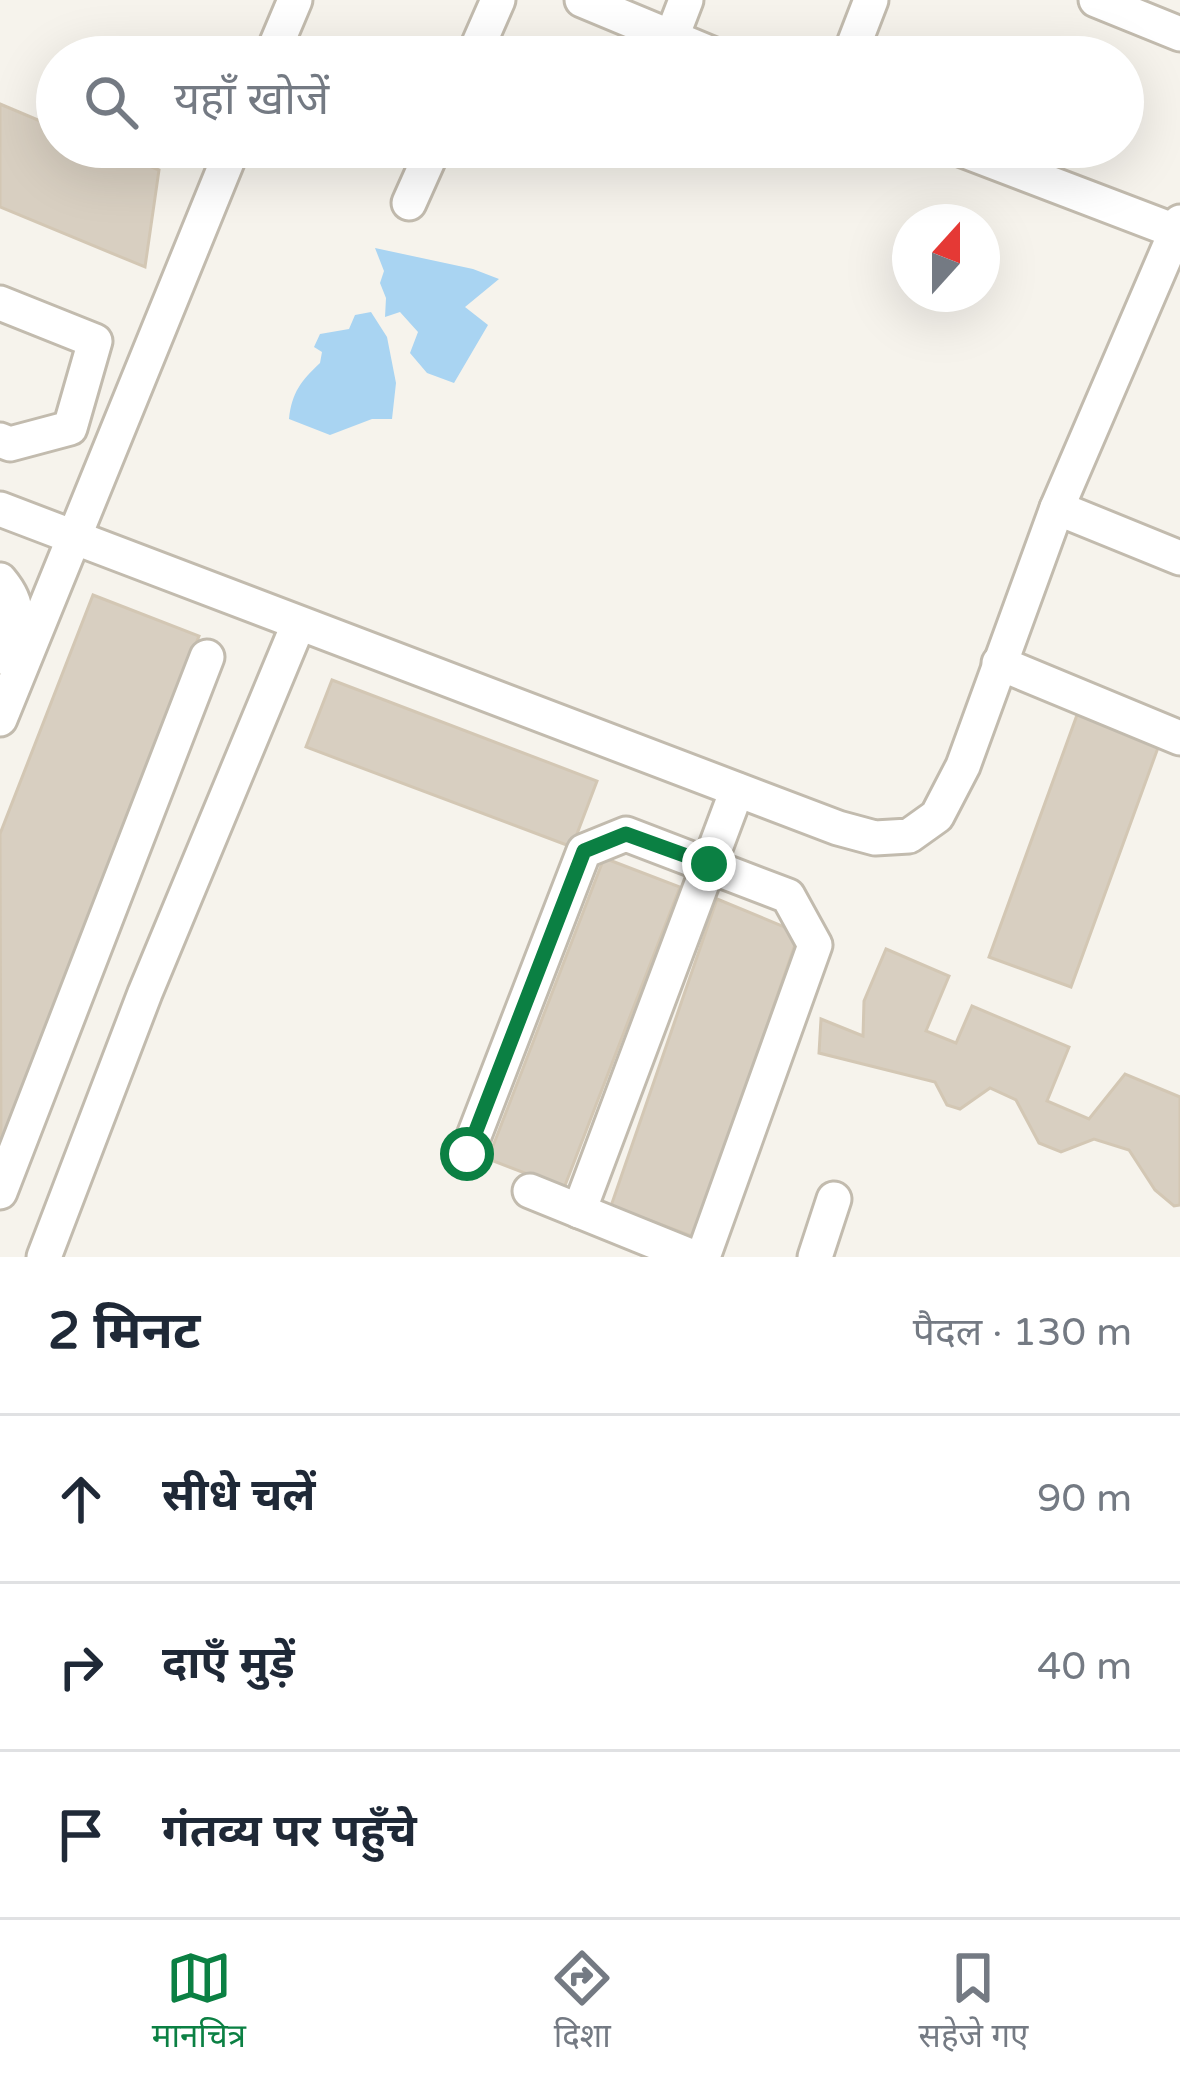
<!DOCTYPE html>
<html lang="hi">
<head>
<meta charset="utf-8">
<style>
  body { margin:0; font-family:"Varela Round","Noto Sans Devanagari",sans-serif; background:#f2f2f3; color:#1f2937 }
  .compass { position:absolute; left:892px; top:204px; width:108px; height:108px; border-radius:50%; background:#fff; box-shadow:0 12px 48px #0002; rotate:21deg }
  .stop { position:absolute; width:36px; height:36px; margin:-27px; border:9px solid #0b8043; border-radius:50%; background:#fff }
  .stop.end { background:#0b8043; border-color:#fff; box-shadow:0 3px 12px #0008 }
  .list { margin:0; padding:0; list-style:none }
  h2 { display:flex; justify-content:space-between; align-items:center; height:156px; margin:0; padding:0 48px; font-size:51px }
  h2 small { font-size:39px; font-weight:400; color:#747a83 }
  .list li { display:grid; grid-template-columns:78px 1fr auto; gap:36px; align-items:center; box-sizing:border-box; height:168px; padding:0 48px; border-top:3px solid #e0e1e3 }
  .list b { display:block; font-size:45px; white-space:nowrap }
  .list em { font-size:39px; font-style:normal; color:#747a83 }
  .icon { flex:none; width:66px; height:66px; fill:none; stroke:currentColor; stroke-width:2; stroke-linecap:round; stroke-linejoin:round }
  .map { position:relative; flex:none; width:1180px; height:1257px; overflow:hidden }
  .search { position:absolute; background:#fff; box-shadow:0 12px 48px #0002; left:36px; right:36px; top:36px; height:132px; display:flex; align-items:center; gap:30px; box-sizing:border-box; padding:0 42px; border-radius:66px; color:#747a83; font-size:45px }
  .sheet { height:660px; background:#fff }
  nav { display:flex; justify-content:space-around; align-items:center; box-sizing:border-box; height:168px; border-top:3px solid #e0e1e3; background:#fff; font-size:33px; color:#747a83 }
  nav a { display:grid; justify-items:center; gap:6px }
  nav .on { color:#0b8043 }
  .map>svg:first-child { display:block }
  .water { fill:#a9d4f2 }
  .building { fill:#d8cfc1; stroke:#d3c7b4; stroke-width:3 }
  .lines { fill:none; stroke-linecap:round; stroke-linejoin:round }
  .minor-casing { stroke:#c2bbae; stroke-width:39 }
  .minor { stroke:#fff; stroke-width:33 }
  .route { stroke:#0b8043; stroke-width:15 }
</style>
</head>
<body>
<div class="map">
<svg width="1180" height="1257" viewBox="0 0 1180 1257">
  <rect width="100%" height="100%" fill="#f6f3ec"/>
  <g class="water">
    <path d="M375,248L473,269L499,279L465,307L488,325L454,383L427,373L410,353L418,332L400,312L385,317L386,298L380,283L384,271Z"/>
    <path d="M371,312L387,337L396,383L392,419H372L330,435L289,419C292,392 301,381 320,363L322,352L314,347L320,334L349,329L355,315Z"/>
  </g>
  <g class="building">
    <path d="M0,104L57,128V147H104L159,170L145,267L0,207Z"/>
    <path d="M93,595L199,636L1,1146L0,834Z"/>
    <path d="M332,680L597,781L572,847L306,747Z"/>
    <path d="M1081,704L1163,734L1071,987L989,957Z"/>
    <path d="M604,858L680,887L564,1188L488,1159Z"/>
    <path d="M717,899L799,933L694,1237L611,1206Z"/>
    <path d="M886,949L949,976L926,1031L956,1043L972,1006L1069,1047L1047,1101L1089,1119L1125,1074L1180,1097V1205L1174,1206L1155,1190L1129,1150L1094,1139L1061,1152L1039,1143L1016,1100L990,1088L960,1109L947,1105L935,1082L819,1053L821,1019L863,1036L864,1001Z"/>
  </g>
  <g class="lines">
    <g class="minor-casing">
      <g id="minor">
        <path d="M582,0L719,57"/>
        <path d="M1096,0L1180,34"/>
        <path d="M671,39L686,0"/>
        <path d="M271,57L295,0"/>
        <path d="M473,57L498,0"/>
        <path d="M849,57L871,0"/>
        <path d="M955,147L1175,231"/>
        <path d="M409,203L434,147"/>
        <path d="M0,303L95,341L70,428L10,444L0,440"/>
        <path d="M1057,508L1180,558"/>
        <path d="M0,509L838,828L875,838L909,836L937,816L963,766L1057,508L1180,222"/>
        <path d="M0,580C26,611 13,624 0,657"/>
        <path d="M999,663L1180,738"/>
        <path d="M0,719L233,147"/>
        <path d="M467,1154L584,851L626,834L788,896L815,945L703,1257"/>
        <path d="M530,1191L693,1257"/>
        <path d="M0,1192L207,657"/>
        <path d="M579,1211L737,790"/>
        <path d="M44,1257L145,993L298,625"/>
        <path d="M815,1257L834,1199"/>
      </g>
    </g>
    <use href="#minor" class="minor"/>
  </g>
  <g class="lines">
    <path class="route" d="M467,1154L584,851L626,834L709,864"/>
  </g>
</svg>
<svg class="compass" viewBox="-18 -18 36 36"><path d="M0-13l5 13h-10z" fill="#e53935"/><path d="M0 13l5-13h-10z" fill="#747a83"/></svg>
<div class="stop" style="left:467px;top:1154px"></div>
<div class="stop end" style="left:709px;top:864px"></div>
<div class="search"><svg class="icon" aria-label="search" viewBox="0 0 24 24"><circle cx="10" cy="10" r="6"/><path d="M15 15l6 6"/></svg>यहाँ खोजें</div>
</div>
<section class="sheet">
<h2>2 मिनट<small>पैदल · 130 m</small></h2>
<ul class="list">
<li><svg class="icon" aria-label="ahead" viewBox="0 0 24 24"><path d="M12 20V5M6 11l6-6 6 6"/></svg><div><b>सीधे चलें</b></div><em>90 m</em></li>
<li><svg class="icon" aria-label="right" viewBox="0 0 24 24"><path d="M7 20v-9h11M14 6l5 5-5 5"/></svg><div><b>दाएँ मुड़ें</b></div><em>40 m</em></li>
<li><svg class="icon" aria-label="arrive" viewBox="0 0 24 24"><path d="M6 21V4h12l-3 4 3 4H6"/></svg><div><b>गंतव्य पर पहुँचे</b></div></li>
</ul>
</section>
<nav>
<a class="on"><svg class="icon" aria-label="map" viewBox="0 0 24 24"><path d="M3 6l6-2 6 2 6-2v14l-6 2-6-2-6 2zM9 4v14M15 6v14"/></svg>मानचित्र</a>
<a><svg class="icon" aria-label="directions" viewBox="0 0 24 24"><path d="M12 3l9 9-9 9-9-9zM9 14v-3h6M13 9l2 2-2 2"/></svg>दिशा</a>
<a><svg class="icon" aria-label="saved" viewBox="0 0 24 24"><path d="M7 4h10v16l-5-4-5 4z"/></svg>सहेजे गए</a>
</nav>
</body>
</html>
